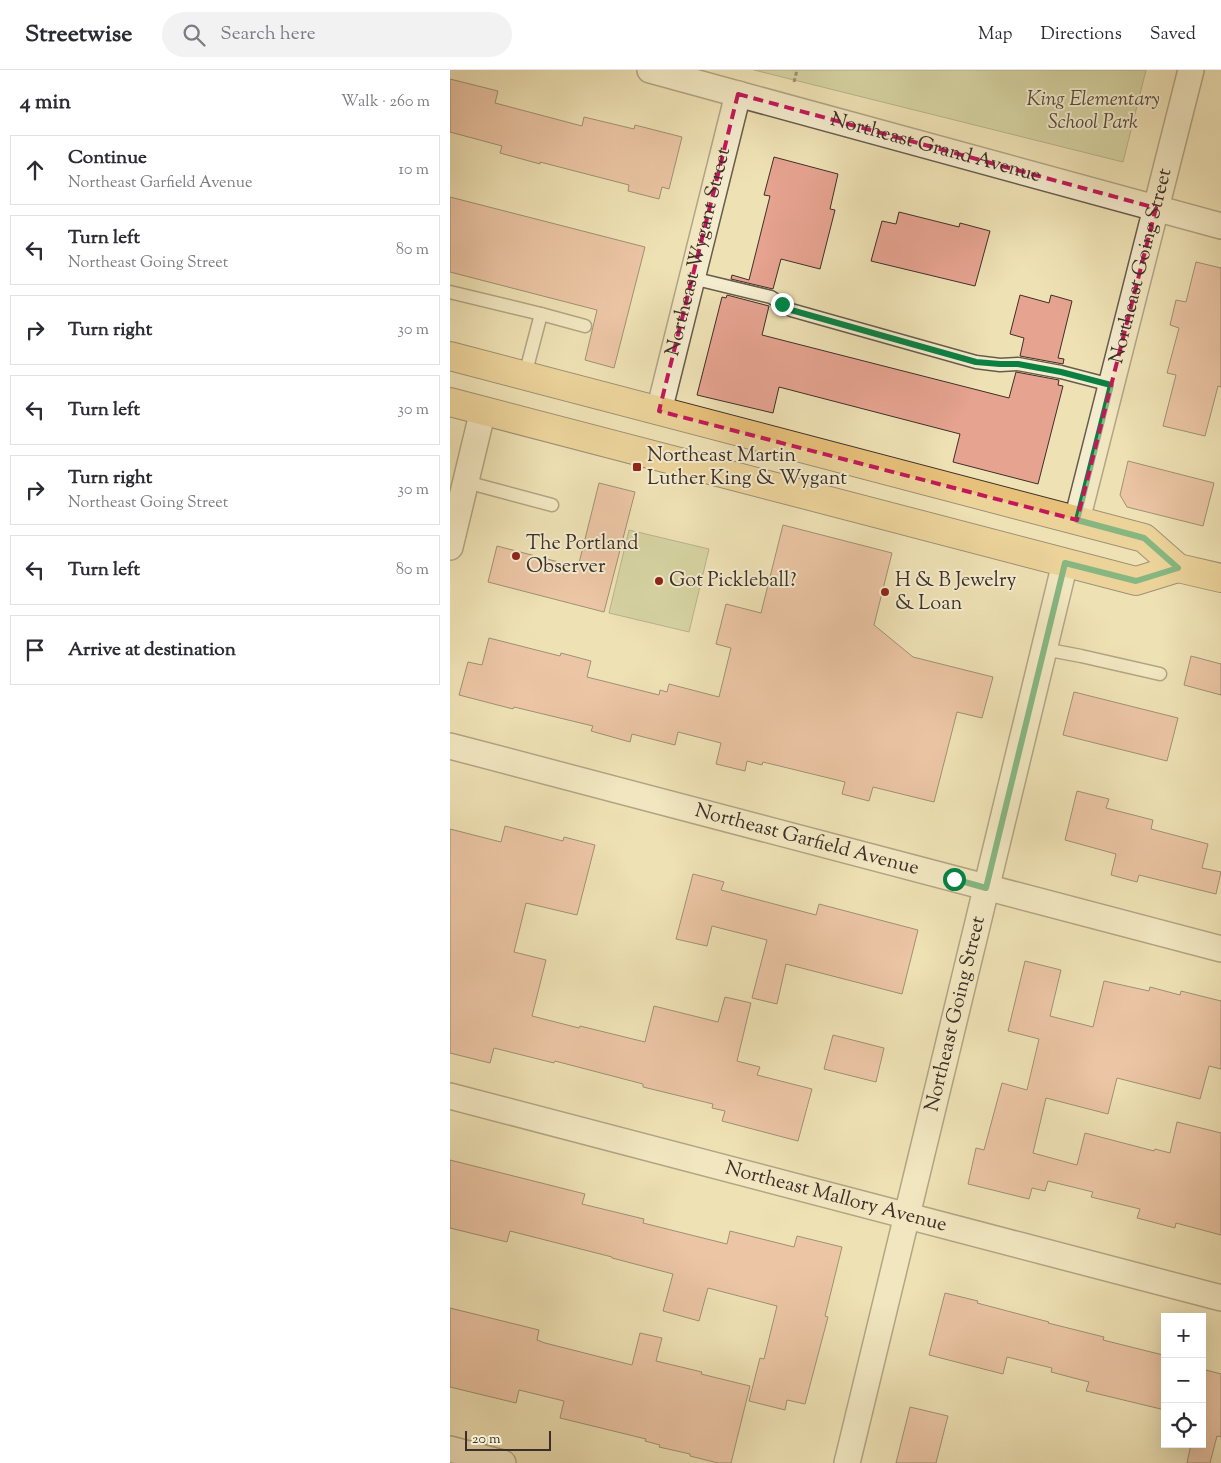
<!DOCTYPE html>
<html lang="en">
<head>
<meta charset="utf-8">
<style>
  body { margin:0; font-family:"Sorts Mill Goudy",serif; background:#f2f2f3; color:#2b2b33 }
  .controls { position:absolute; right:15px; bottom:15px; display:grid; overflow:hidden; border-radius:0px; box-shadow:0 5px 20px #0002 }
  .controls button { width:45px; height:45px; display:grid; place-items:center; padding:0; border:0; border-bottom:1px solid #e1e1e2; background:#fff; color:#2b2b33; font:25px sans-serif }
  .scale { position:absolute; left:15px; bottom:12px; width:86px; box-sizing:border-box; padding-left:5px; border:2px solid #3c2f2a; border-top:0; font-size:14px; line-height:18px; white-space:nowrap; color:#3c2f2a; -webkit-text-stroke:4px #f4ecce; paint-order:stroke }
  .stop { position:absolute; width:15px; height:15px; margin:-11px; border:4px solid #0b8043; border-radius:50%; background:#fff }
  .stop.end { background:#0b8043; border-color:#fff; box-shadow:0 1px 5px #0008 }
  .list { margin:0; padding:0; list-style:none }
  h2 { display:flex; justify-content:space-between; align-items:center; height:65px; margin:0; padding:0 20px; font-size:21px }
  h2 small { font-size:16px; font-weight:400; color:#7c7c81 }
  .list li { display:grid; grid-template-columns:32px 1fr auto; gap:15px; align-items:center; box-sizing:border-box; height:70px; margin:0 10px 10px; padding:0 10px; border:1px solid #e1e1e2; border-radius:0px }
  .list b { display:block; font-size:19px; white-space:nowrap }
  .list p { margin:0; font-size:16px; white-space:nowrap; color:#7c7c81 }
  .list em { font-size:16px; font-style:normal; color:#7c7c81 }
  .icon { flex:none; width:28px; height:28px; fill:none; stroke:currentColor; stroke-width:2; stroke-linecap:round; stroke-linejoin:round }
  .map { position:relative; flex:none; width:771px; height:1393px; overflow:hidden }
  header { display:flex; align-items:center; gap:30px; box-sizing:border-box; height:70px; padding:0 25px; background:#fff; border-bottom:1px solid #e1e1e2 }
  header strong { font-size:24px }
  nav { display:flex; gap:28px; margin-inline-start:auto; font-size:18px }
  .search { width:350px; height:45px; background:#f2f2f3; display:flex; align-items:center; gap:12px; box-sizing:border-box; padding:0 18px; border-radius:28px; color:#7c7c81; font-size:19px }
  main { display:flex }
  aside { flex:1; background:#fff }
  .map>svg:first-child { display:block }
  .green { fill:#b9c28c; stroke:#7a785b }
  .building { fill:#e6a390; stroke:#3c2f2a }
  .lines { fill:none; stroke-linecap:round; stroke-linejoin:round }
  .service-casing { stroke:#685c4c; stroke-width:15 }
  .minor-casing { stroke:#685c4c; stroke-width:28 }
  .primary-casing { stroke:#3c2f2a; stroke-width:30 }
  .path { stroke:#3c2f2a; stroke-width:3; stroke-dasharray:4 2.5; stroke-linecap:butt }
  .service { stroke:#f4ecce; stroke-width:12 }
  .minor { stroke:#f4ecce; stroke-width:25 }
  .primary { stroke:#e7c07a; stroke-width:28 }
  .route { stroke:#0b8043; stroke-width:6 }
  .marked { fill:none; stroke:#c2185b; stroke-width:4; stroke-dasharray:10 6; stroke-linejoin:round }
  .poi-dot { fill:#8f2418; stroke:#f4ecce; stroke-width:2 }
  .labels { text-anchor:middle; dominant-baseline:central; stroke-width:4; stroke-linejoin:round; paint-order:stroke }
  .park-label { font-size:20px; font-style:italic; fill:#554c3e; stroke:#f4ecce }
  .street-label { font-size:20px; fill:#3c2f2a; stroke:#f4ecce }
  .poi-label { font-size:20px; fill:#3c2f2a; stroke:#f4ecce; text-anchor:start }
</style>
</head>
<body>
<header>
<strong>Streetwise</strong>
<div class="search"><svg class="icon" aria-label="search" viewBox="0 0 24 24"><circle cx="10" cy="10" r="6"/><path d="M15 15l6 6"/></svg>Search here</div>
<nav><a>Map</a><a>Directions</a><a>Saved</a></nav>
</header>
<main>
<aside>
<h2>4 min<small>Walk · 260 m</small></h2>
<ul class="list">
<li><svg class="icon" aria-label="ahead" viewBox="0 0 24 24"><path d="M12 20V5M6 11l6-6 6 6"/></svg><div><b>Continue</b><p>Northeast Garfield Avenue</p></div><em>10 m</em></li>
<li><svg class="icon" aria-label="left" viewBox="0 0 24 24"><path d="M17 20v-9H6M10 6l-5 5 5 5"/></svg><div><b>Turn left</b><p>Northeast Going Street</p></div><em>80 m</em></li>
<li><svg class="icon" aria-label="right" viewBox="0 0 24 24"><path d="M7 20v-9h11M14 6l5 5-5 5"/></svg><div><b>Turn right</b></div><em>30 m</em></li>
<li><svg class="icon" aria-label="left" viewBox="0 0 24 24"><path d="M17 20v-9H6M10 6l-5 5 5 5"/></svg><div><b>Turn left</b></div><em>30 m</em></li>
<li><svg class="icon" aria-label="right" viewBox="0 0 24 24"><path d="M7 20v-9h11M14 6l5 5-5 5"/></svg><div><b>Turn right</b><p>Northeast Going Street</p></div><em>30 m</em></li>
<li><svg class="icon" aria-label="left" viewBox="0 0 24 24"><path d="M17 20v-9H6M10 6l-5 5 5 5"/></svg><div><b>Turn left</b></div><em>80 m</em></li>
<li><svg class="icon" aria-label="arrive" viewBox="0 0 24 24"><path d="M6 21V4h12l-3 4 3 4H6"/></svg><div><b>Arrive at destination</b></div></li>
</ul>
</aside>
<div class="map">
<svg width="771" height="1393" viewBox="0 0 771 1393">
  <rect width="100%" height="100%" fill="#eee1b4"/>
  <filter id="stains"><feTurbulence type="fractalNoise" baseFrequency=".004" numOctaves="4"/><feColorMatrix values="0 0 0 0 .2 0 0 0 0 .09 0 0 0 0 .02 0 0 0 .5 -.17"/></filter>
  <radialGradient id="worn" r=".72"><stop offset=".6" stop-color="#630" stop-opacity="0"/><stop offset="1" stop-color="#630" stop-opacity=".3"/></radialGradient>
  <g class="green">
    <path d="M304,0H696L673,92Z"/>
    <path d="M179,460L259,479L239,562L159,543Z"/>
  </g>
  <g class="building">
    <path d="M0,9L48,21L45,33L132,56L134,47L184,59L185,55L232,67L219,119L212,117L209,129L178,121L179,115L90,92V94L50,83L52,76L0,62Z"/>
    <path d="M324,87L388,104L380,139L385,140L370,199L331,189L323,219L281,209L282,205L299,210L320,126L314,125Z"/>
    <path d="M0,127L195,177L164,298L135,290L147,240L0,202Z"/>
    <path d="M449,142L509,157L510,153L540,161L525,216L421,191L432,151L446,154Z"/>
    <path d="M746,192L771,198V317L768,316L755,366L713,356L726,305L717,303L729,258L720,255L726,230L736,232Z"/>
    <path d="M277,225L319,236L312,265L559,328L566,302L609,310L608,315L613,316L588,414L503,392L510,364L329,317L323,343L247,325L272,227L276,228Z"/>
    <path d="M570,225L599,233L601,225L622,231L608,288L614,289L613,294L570,286L574,268L560,264Z"/>
    <path d="M678,391L764,413L753,456L677,437L670,425Z"/>
    <path d="M149,413L185,422L154,542L38,512L47,476L128,497Z"/>
    <path d="M333,455L442,483L424,555L463,587L543,607L532,648L507,642L484,732L423,717L419,731L392,724L395,712L350,701L313,692L312,695L297,691L295,701L266,694L271,673L228,662L225,675L182,664L180,672L141,661L143,656L64,637L63,639L9,625L18,592L32,595L39,568L110,586L111,583L141,591L137,607L209,625L210,620L217,622L219,614L269,627L281,578L266,574L276,534L311,543Z"/>
    <path d="M741,586L771,594V625L734,615Z"/>
    <path d="M624,622L728,648L717,691L613,665Z"/>
    <path d="M627,721L659,729L656,738L703,750L701,759L758,774L752,798L771,802L766,824L689,805L687,812L661,805L666,784L615,770Z"/>
    <path d="M55,756L113,771L114,767L145,775L127,845L76,833L64,882L96,890L82,946L129,958L130,956L195,972L204,936L268,952L275,927L301,933L287,991L310,997L307,1005L362,1019L348,1071L272,1051L275,1041L262,1038L263,1034L193,1017V1014L105,991L104,993L44,978L40,993L0,983V759L51,772Z"/>
    <path d="M243,804L274,812L271,820L366,845L369,834L468,860L452,924L336,894L327,934L302,928L317,870L262,856L257,876L226,869Z"/>
    <path d="M575,891L611,900L600,946L643,957L654,911L699,921L700,917L730,925L731,921L771,931V999L759,996L750,1029L667,1008L658,1044L596,1028L583,1083L627,1095L635,1063L704,1081L705,1079L720,1083L727,1052L771,1063V1165L726,1153L725,1158L687,1148L690,1139L641,1127L643,1122L598,1111L595,1121L582,1118L579,1129L518,1114L526,1078L534,1080L552,1013L577,1020L589,969L558,961Z"/>
    <path d="M383,965L434,978L426,1012L374,999Z"/>
    <path d="M0,1090L135,1124L132,1134L194,1149L193,1153L277,1174L280,1161L344,1177L347,1166L392,1177L375,1246L378,1247L355,1334L337,1330L335,1340L299,1331L310,1288L314,1289L327,1236L258,1218L249,1251L213,1241L223,1204L162,1188V1187L60,1161L57,1172L0,1158Z"/>
    <path d="M495,1223L528,1231L527,1233L599,1252L598,1253L654,1267L653,1270L713,1285L712,1289H715V1340L636,1321L639,1312L601,1302L602,1298L557,1287L553,1304L479,1285Z"/>
    <path d="M0,1238L89,1260L87,1270L95,1273L182,1295L190,1263L212,1268L206,1291L252,1302L251,1304L300,1316L281,1393H268L240,1386V1384L209,1377L210,1375L195,1371L196,1369L110,1348L114,1331L69,1320L66,1333L0,1317Z"/>
    <path d="M752,1299L771,1304V1367L767,1366L760,1393H737L741,1374H752Z"/>
    <path d="M460,1337L498,1346L486,1393H446Z"/>
  </g>
  <g class="lines">
    <g class="service-casing">
      <g id="service">
        <path d="M242,208L321,227L341,240L526,292L550,295L568,294L611,302L661,315"/>
        <path d="M0,222L91,244L75,305"/>
        <path d="M91,244L135,256"/>
        <path d="M16,412L102,435"/>
        <path d="M594,579L631,586L710,604"/>
      </g>
    </g>
    <g class="minor-casing">
      <g id="minor">
        <path id="s1" d="M200,0L771,156"/>
        <path id="s2" d="M209,341L288,24"/>
        <path id="s3" d="M627,450L741,0"/>
        <path d="M0,477L33,340"/>
        <path id="s4" d="M0,676L771,879"/>
        <path id="s5" d="M0,1026L771,1228"/>
        <path d="M0,1379L53,1393"/>
        <path id="s6" d="M397,1393L615,493"/>
      </g>
    </g>
    <g class="primary-casing">
      <g id="primary">
        <path d="M0,286L694,468L728,498L771,508"/>
        <path d="M0,332L686,511L728,498"/>
      </g>
    </g>
    <path class="path" d="M344,12L347,0"/>
    <use href="#service" class="service"/>
    <use href="#minor" class="minor"/>
    <use href="#primary" class="primary"/>
  </g>
  <g class="lines">
    <path class="route" d="M332,234L341,240L526,292L550,294H568L611,302L661,315L627,450L694,468L728,498L686,511L615,493L536,818L504,809"/>
  </g>
  <path d="M0 0H771V1393H0ZM288,24L706,138L627,450L209,341Z" fill="#eee1b4" fill-opacity=".55" fill-rule="evenodd"/>
  <path class="marked" d="M288,24L706,138L627,450L209,341Z"/>
  <g class="poi-dot">
    <rect x="182" y="392" width="10" height="10" rx="2.5"/>
    <circle cx="66" cy="486" r="5"/>
    <circle cx="209" cy="511" r="5"/>
    <circle cx="435" cy="522" r="5"/>
  </g>
  <g class="labels">
    <g class="park-label">
      <text x="643" y="30">King Elementary<tspan x="643" dy="23">School Park</tspan></text>
    </g>
    <g class="street-label">
      <text stroke="none"><textPath href="#s1" startOffset="296">Northeast Grand Avenue</textPath></text>
      <text stroke="none"><textPath href="#s2" startOffset="164">Northeast Wygant Street</textPath></text>
      <text stroke="none"><textPath href="#s3" startOffset="262">Northeast Going Street</textPath></text>
      <text stroke="none"><textPath href="#s4" startOffset="369">Northeast Garfield Avenue</textPath></text>
      <text stroke="none"><textPath href="#s6" startOffset="462">Northeast Going Street</textPath></text>
      <text stroke="none"><textPath href="#s5" startOffset="399">Northeast Mallory Avenue</textPath></text>
    </g>
    <g class="poi-label">
      <text x="197" y="386">Northeast Martin<tspan x="197" dy="23">Luther King &amp; Wygant</tspan></text>
      <text x="76" y="474">The Portland<tspan x="76" dy="23">Observer</tspan></text>
      <text x="219" y="511">Got Pickleball?</text>
      <text x="445" y="511">H &amp; B Jewelry<tspan x="445" dy="23">&amp; Loan</tspan></text>
    </g>
  </g>
  <rect width="100%" height="100%" filter="url(#stains)"/>
  <rect width="100%" height="100%" fill="url(#worn)"/>
</svg>
<div class="controls">
<button>+</button>
<button>−</button>
<button><svg class="icon" aria-label="locate" viewBox="0 0 24 24"><circle cx="12" cy="12" r="6"/><path d="M12 2v4M12 18v4M2 12h4M18 12h4"/></svg></button>
</div>
<div class="scale">20 m</div>
<div class="stop" style="left:504px;top:809px"></div>
<div class="stop end" style="left:332px;top:234px"></div>
</div>
</main>
</body>
</html>
